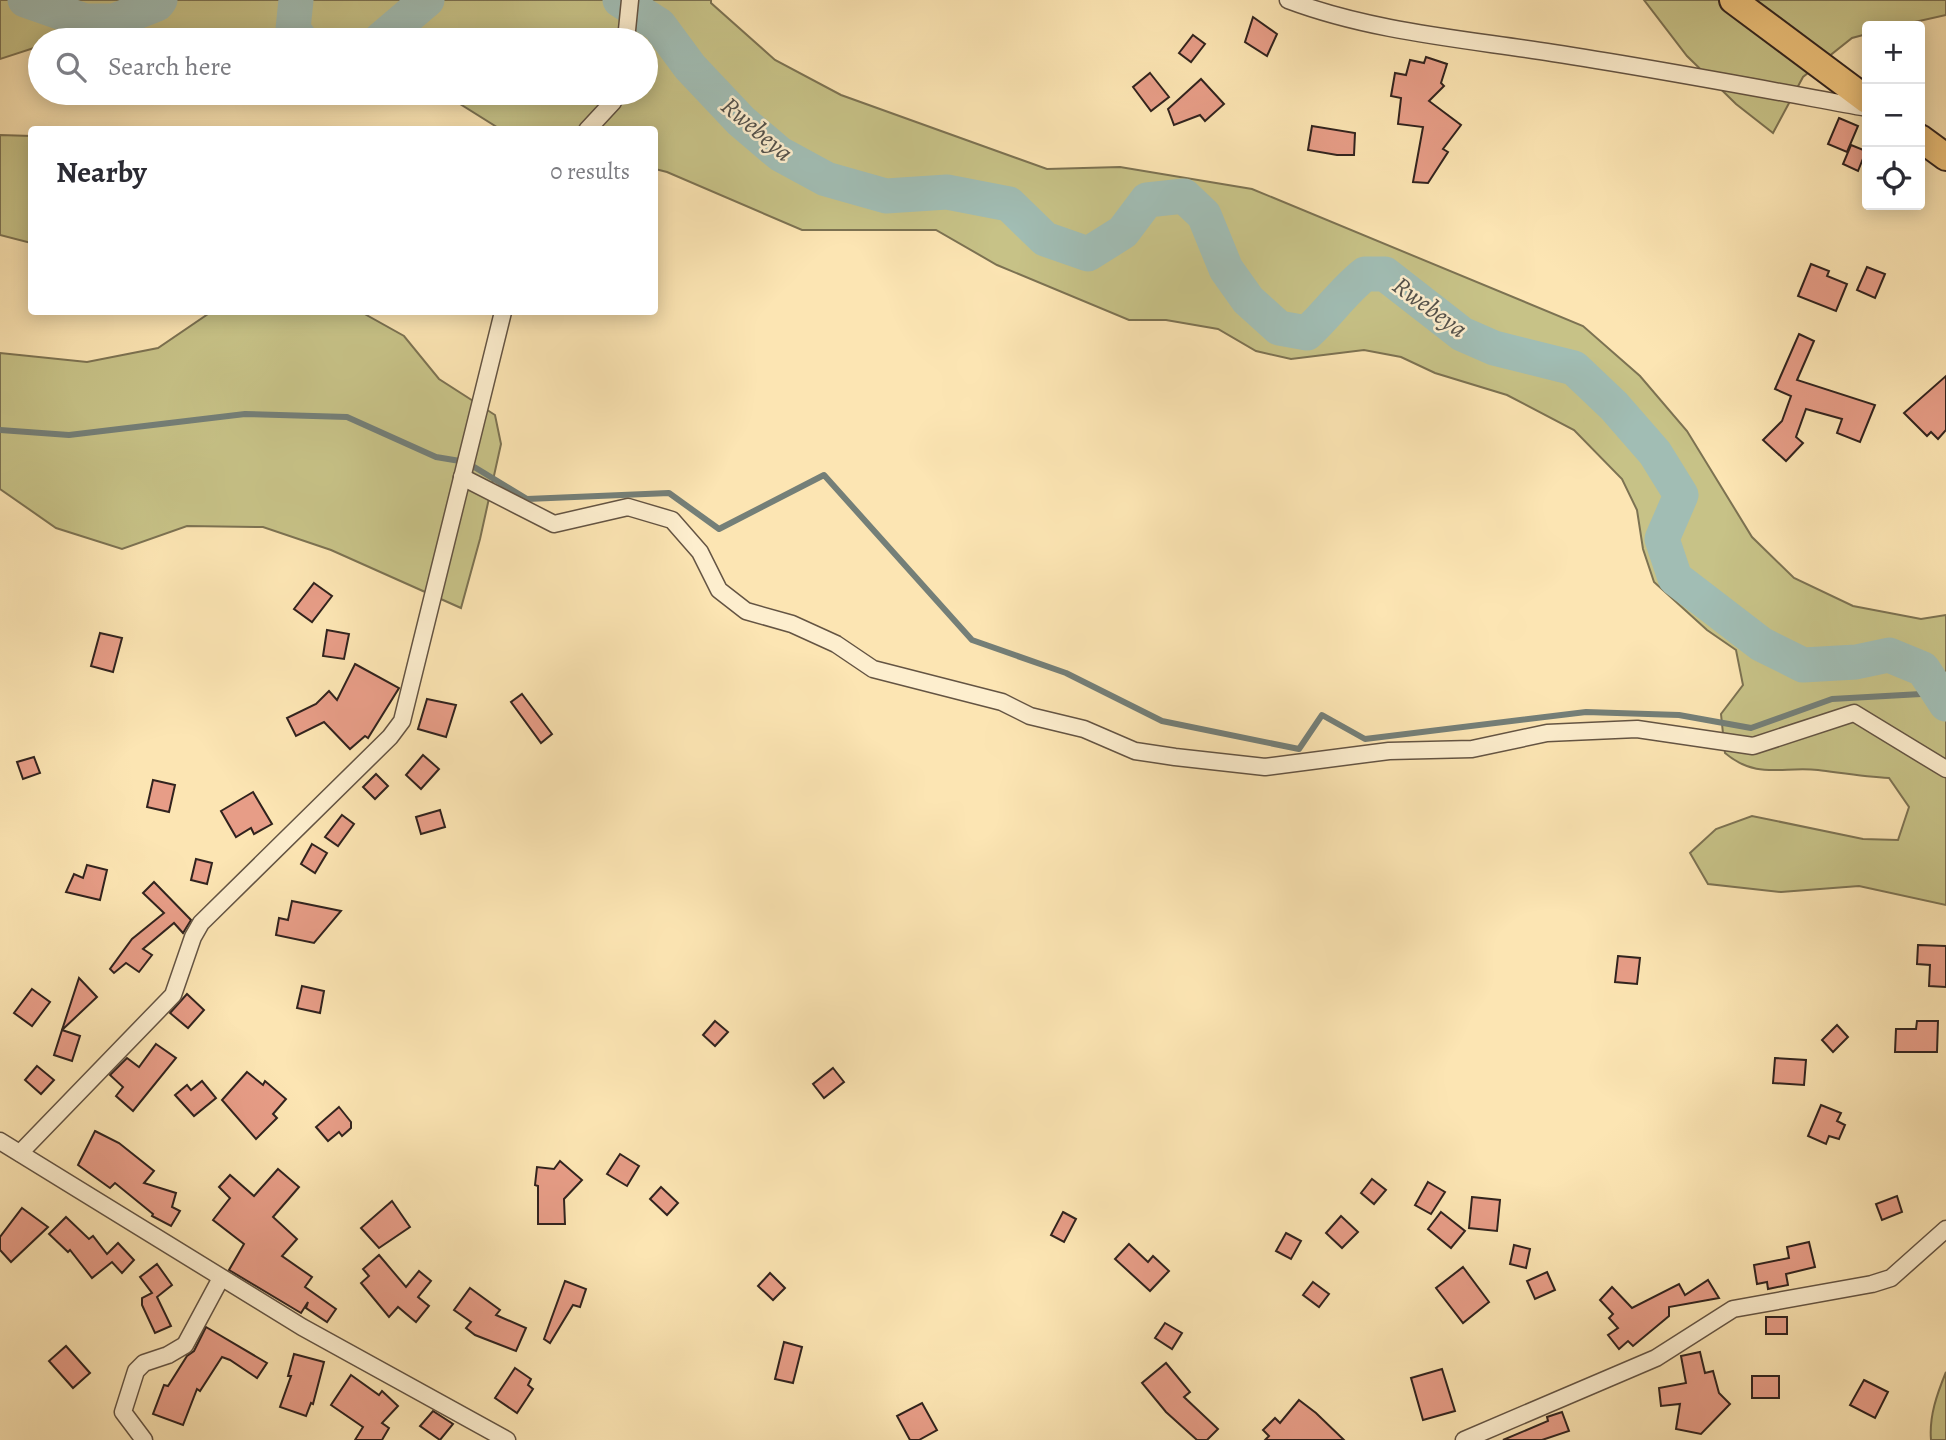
<!DOCTYPE html>
<html lang="en">
<head>
<meta charset="utf-8">
<style>
  body { margin:0; font-family:Alegreya,serif; background:#f7f7f7; color:#2b2b33 }
  .controls { position:absolute; right:21px; top:21px; display:grid; overflow:hidden; border-radius:7px; box-shadow:0 4px 18px #0003 }
  .controls button { width:63px; height:63px; display:grid; place-items:center; padding:0; border:0; border-bottom:2px solid #e1e1e2; background:#fff; color:#2b2b33; font:35px sans-serif }
  .list { margin:0; padding:0; list-style:none }
  h2 { display:flex; justify-content:space-between; align-items:center; height:91px; margin:0; padding:0 28px; font-size:30px }
  h2 small { font-size:23px; font-weight:400; color:#7c7c81 }
  .icon { flex:none; width:38px; height:38px; fill:none; stroke:currentColor; stroke-width:2; stroke-linecap:round; stroke-linejoin:round }
  .map { position:relative; flex:none; width:1946px; height:1440px; overflow:hidden }
  .search { position:absolute; background:#fff; box-shadow:0 4px 18px #0003; left:28px; top:28px; width:630px; height:77px; display:flex; align-items:center; gap:18px; box-sizing:border-box; padding:0 24px; border-radius:38px; color:#7c7c81; font-size:26px }
  .panel { position:absolute; background:#fff; box-shadow:0 4px 18px #0003; left:28px; top:126px; width:630px; height:189px; border-radius:7px }
  .map>svg:first-child { display:block }
  .green { fill:#c7c287; stroke:#7c7252; stroke-width:2 }
  .lines { fill:none; stroke-linecap:round; stroke-linejoin:round }
  .stream { stroke:#747f78; stroke-width:6 }
  .river { stroke:#a1bdb4; stroke-width:35 }
  .building { fill:#e79d87; stroke:#31231e; stroke-width:2 }
  .minor-casing { stroke:#645443; stroke-width:19 }
  .primary-casing { stroke:#31231e; stroke-width:30 }
  .minor { stroke:#fdeece; stroke-width:16 }
  .primary { stroke:#eec27a; stroke-width:26 }
  .labels { text-anchor:middle; dominant-baseline:central; stroke-width:5; stroke-linejoin:round; paint-order:stroke }
  .water-label { font-size:26px; font-style:italic; fill:#53514b; stroke:#fdeece }
</style>
</head>
<body>
<div class="map">
<svg width="1946" height="1440" viewBox="0 0 1946 1440">
  <rect width="100%" height="100%" fill="#fce5b3"/>
  <filter id="stains"><feTurbulence type="fractalNoise" baseFrequency=".00286" numOctaves="4"/><feColorMatrix values="0 0 0 0 .2 0 0 0 0 .09 0 0 0 0 .02 0 0 0 .5 -.17"/></filter>
  <radialGradient id="worn" r=".72"><stop offset=".6" stop-color="#630" stop-opacity="0"/><stop offset="1" stop-color="#630" stop-opacity=".3"/></radialGradient>
  <g class="green">
    <path d="M0,0H711V3L775,60L841,95L1047,169L1120,167L1252,189L1583,326L1640,376L1687,431L1752,537L1794,578L1853,606L1921,619L1946,615V905L1859,886L1781,892L1708,884L1690,853L1716,829L1752,816L1863,839L1898,840L1909,807L1889,778C1865,777 1842,773 1818,770C1782,766 1757,780 1725,753L1721,714L1743,685L1736,650L1707,630L1654,582L1643,549L1637,510L1622,479L1574,430L1507,395L1435,373L1401,357L1364,350L1291,359L1256,351L1218,329L1166,320H1129L997,265L936,230H802L667,172L655,169L654,130L500,129L452,99L379,93H646V40H40V46L0,59Z"/>
    <path d="M1644,0H1946V15L1897,26H1867V34L1852,38L1803,77L1773,133L1736,104L1687,56Z"/>
    <path d="M0,135L31,136V243L0,235Z"/>
    <path d="M211,312H361L404,336L439,379L495,415L501,444L480,539L461,608L331,550L263,527L187,526L122,549L56,528L0,489V353L87,362L158,348Z"/>
    <path d="M1946,1372V1440H1931C1929,1416 1937,1394 1946,1372Z"/>
  </g>
  <g class="lines">
    <path class="stream" d="M0,430L69,435L245,414L347,417L436,457L466,462L527,499L669,493L719,529L824,475L972,640L1066,673L1162,721L1299,749L1322,715L1365,739L1586,712L1679,715L1751,728L1832,699L1939,693"/>
    <g class="river">
      <path d="M25,0L85,21H114L157,4L160,0"/>
      <path d="M296,0L293,29L301,40"/>
      <path d="M620,0L659,25L690,67L741,121L780,154L826,179L886,196L947,192L1009,204L1045,239L1088,254L1123,232L1147,200L1184,196L1204,215L1226,269L1248,300L1279,328L1307,333C1328,314 1343,291 1365,274H1385L1462,334L1494,348L1574,368L1614,406L1655,453L1681,495L1662,539L1675,578L1761,644L1803,665L1856,662L1889,655L1923,669L1946,704"/>
      <path d="M380,40L427,0"/>
    </g>
  </g>
  <g class="building">
    <path d="M1253,17L1277,34L1267,56L1245,42Z"/>
    <path d="M1193,35L1205,44L1191,62L1179,53Z"/>
    <path d="M1426,57L1447,64L1441,83L1444,86L1429,101L1461,125L1443,149L1448,152L1428,183L1413,182L1423,127L1398,124L1401,98L1391,96L1395,73L1406,75L1410,60L1424,63Z"/>
    <path d="M1150,73L1169,97L1151,111L1133,87Z"/>
    <path d="M1201,79L1224,104L1205,121L1200,115L1174,125L1168,109Z"/>
    <path d="M1839,118L1858,126L1847,152L1828,144Z"/>
    <path d="M1312,126L1355,133L1354,155H1337L1308,150Z"/>
    <path d="M1851,145L1866,151L1858,171L1843,164Z"/>
    <path d="M1811,264L1829,271L1827,276L1847,284L1836,311L1798,296Z"/>
    <path d="M1867,267L1885,274L1875,298L1857,290Z"/>
    <path d="M1799,334L1814,341L1797,380L1875,405L1860,442L1837,433L1842,419L1806,409L1796,437L1803,443L1786,461L1763,440L1782,421L1791,396L1775,389Z"/>
    <path d="M1946,376V430L1938,439L1931,432L1927,436L1904,413Z"/>
    <path d="M314,583L332,596L312,622L294,609Z"/>
    <path d="M327,630L349,634L344,659L323,656Z"/>
    <path d="M100,633L122,638L113,672L91,666Z"/>
    <path d="M355,664L399,688L368,738L365,736L350,749L324,722L296,736L287,718L316,704L329,691L337,700Z"/>
    <path d="M522,694L552,734L541,743L511,702Z"/>
    <path d="M427,699L456,705L446,737L418,729Z"/>
    <path d="M423,755L439,769L421,789L406,775Z"/>
    <path d="M34,757L40,773L23,779L17,762Z"/>
    <path d="M376,774L388,786L375,799L363,787Z"/>
    <path d="M153,780L175,785L169,812L147,807Z"/>
    <path d="M253,792L272,824L254,834L251,828L236,837L221,811Z"/>
    <path d="M440,810L445,827L421,834L416,817Z"/>
    <path d="M342,815L354,824L338,846L325,837Z"/>
    <path d="M312,844L327,853L315,873L301,864Z"/>
    <path d="M196,859L212,863L207,884L191,880Z"/>
    <path d="M87,865L107,870L100,900L66,892L74,874L83,878Z"/>
    <path d="M154,882L191,920L183,933L174,923L143,949L152,955L139,972L126,963L114,973L110,969L132,939L164,913L143,893Z"/>
    <path d="M292,901L341,911L314,943L276,935L279,918L288,920Z"/>
    <path d="M1918,945L1946,946V987L1929,986L1930,965L1917,964Z"/>
    <path d="M1618,956L1640,958L1637,984L1615,982Z"/>
    <path d="M79,978L97,997L62,1030Z"/>
    <path d="M302,986L324,991L320,1013L297,1008Z"/>
    <path d="M32,989L50,1002L32,1026L14,1013Z"/>
    <path d="M187,994L204,1010L188,1028L170,1013Z"/>
    <path d="M715,1021L728,1032L715,1046L703,1035Z"/>
    <path d="M1917,1021H1938L1937,1052H1895L1896,1029H1916Z"/>
    <path d="M1837,1025L1848,1037L1833,1052L1822,1040Z"/>
    <path d="M62,1030L80,1036L72,1061L54,1055Z"/>
    <path d="M156,1044L176,1058L133,1111L116,1096L123,1087L110,1075L127,1058L139,1067Z"/>
    <path d="M1775,1058L1806,1060L1804,1085L1773,1083Z"/>
    <path d="M37,1066L54,1080L41,1094L25,1080Z"/>
    <path d="M833,1068L844,1082L824,1098L813,1084Z"/>
    <path d="M247,1072L263,1085L265,1081L286,1099L273,1114L277,1118L256,1139L222,1100Z"/>
    <path d="M202,1081L216,1098L194,1116L175,1095L187,1085L191,1090Z"/>
    <path d="M1821,1105L1841,1113L1837,1121L1845,1125L1839,1139L1829,1136L1826,1144L1808,1136Z"/>
    <path d="M339,1107L351,1122V1128L342,1136L339,1132L328,1141L316,1127Z"/>
    <path d="M95,1131L119,1143L154,1171L144,1183L176,1193L172,1207L180,1211L171,1226L152,1216L153,1214L115,1183L110,1188L78,1165Z"/>
    <path d="M620,1154L639,1166L627,1186L607,1174Z"/>
    <path d="M560,1161L582,1180L564,1199L565,1224H538V1186L535,1185L537,1167L554,1169Z"/>
    <path d="M278,1169L299,1187L273,1217L297,1239L282,1256L312,1277L305,1287L336,1309L327,1322L306,1308L308,1302L301,1313L229,1270L244,1244L213,1220L230,1198L219,1187L230,1175L254,1196Z"/>
    <path d="M1372,1179L1386,1190L1374,1204L1361,1193Z"/>
    <path d="M1428,1182L1445,1192L1431,1214L1415,1205Z"/>
    <path d="M661,1187L678,1203L667,1215L650,1199Z"/>
    <path d="M1897,1196L1902,1212L1882,1220L1876,1204Z"/>
    <path d="M1472,1197L1500,1200L1497,1231L1469,1228Z"/>
    <path d="M392,1201L410,1227L379,1248L361,1228Z"/>
    <path d="M22,1208L48,1227L11,1262L0,1250V1237Z"/>
    <path d="M1063,1212L1076,1219L1064,1242L1051,1235Z"/>
    <path d="M1441,1212L1465,1231L1451,1248L1428,1229Z"/>
    <path d="M1341,1216L1358,1232L1342,1248L1326,1233Z"/>
    <path d="M66,1217L89,1239L93,1236L107,1254L118,1243L134,1260L122,1273L112,1262L92,1278L70,1250L68,1252L49,1234Z"/>
    <path d="M1286,1233L1301,1241L1291,1259L1276,1251Z"/>
    <path d="M1809,1242L1815,1267L1786,1274L1788,1285L1768,1289L1767,1282L1757,1284L1754,1265L1789,1258L1787,1247Z"/>
    <path d="M1129,1244L1148,1262L1153,1256L1169,1271L1150,1291L1115,1259Z"/>
    <path d="M1514,1245L1530,1249L1526,1268L1510,1264Z"/>
    <path d="M379,1255L406,1287L419,1271L431,1281L418,1297L429,1306L416,1322L398,1307L389,1317L361,1283L369,1276L363,1269Z"/>
    <path d="M157,1264L172,1285L157,1297L171,1326L155,1333L142,1305V1298L152,1293L140,1277Z"/>
    <path d="M1463,1267L1489,1302L1463,1323L1436,1288Z"/>
    <path d="M1547,1272L1555,1290L1535,1299L1527,1281Z"/>
    <path d="M770,1273L785,1288L773,1300L758,1286Z"/>
    <path d="M1708,1280L1719,1298L1669,1307V1316L1633,1346L1628,1341L1619,1349L1608,1335L1618,1328L1609,1318L1613,1314L1600,1300L1612,1287L1632,1308L1679,1284L1685,1295Z"/>
    <path d="M565,1281L586,1289L580,1307L573,1305L550,1343L544,1339Z"/>
    <path d="M1313,1282L1329,1294L1319,1307L1303,1295Z"/>
    <path d="M470,1288L500,1310L496,1315L526,1328L516,1351L475,1335L466,1328L471,1322L454,1310Z"/>
    <rect x="1766" y="1317" width="21" height="17"/>
    <path d="M1165,1323L1182,1333L1172,1349L1155,1338Z"/>
    <path d="M206,1327L267,1363L257,1378L230,1360L222,1357L200,1391L197,1389L183,1425L153,1414L164,1385L168,1386L187,1356L194,1351Z"/>
    <path d="M784,1342L802,1347L793,1383L775,1379Z"/>
    <path d="M66,1346L90,1373L73,1388L49,1361Z"/>
    <path d="M1700,1352L1705,1373L1713,1371L1719,1393L1730,1404L1701,1434L1676,1429L1680,1404L1661,1406L1659,1388L1686,1383L1681,1356Z"/>
    <path d="M294,1354L324,1362L313,1404L311,1403L306,1416L280,1407L291,1376H288Z"/>
    <path d="M1166,1363L1190,1392L1184,1397L1218,1429L1207,1440H1197L1166,1412L1142,1383Z"/>
    <path d="M515,1368L531,1379L528,1385L533,1389L517,1413L495,1398Z"/>
    <path d="M1442,1369L1455,1411L1423,1420L1411,1378Z"/>
    <path d="M351,1375L379,1395L382,1391L398,1406L382,1423L389,1428L382,1440H355L363,1427L331,1405Z"/>
    <rect x="1752" y="1376" width="27" height="22"/>
    <path d="M1864,1380L1888,1392L1875,1418L1850,1405Z"/>
    <path d="M1299,1400L1316,1413L1344,1440H1265L1269,1436L1263,1430L1275,1418L1280,1423Z"/>
    <path d="M922,1403L937,1430L919,1440H910L897,1416Z"/>
    <path d="M433,1411L453,1424L440,1440L420,1426Z"/>
    <path d="M1562,1412L1569,1431L1542,1440H1503L1548,1421L1547,1417Z"/>
  </g>
  <g class="lines">
    <g class="minor-casing">
      <g id="minor">
        <path d="M1288,0C1373,32 1465,39 1553,53C1658,69 1763,89 1867,108"/>
        <path d="M626,40L630,0"/>
        <path d="M587,130L613,102L617,93"/>
        <path d="M462,477L554,524L628,507L672,520L700,552L719,590L746,611L792,624L836,644L873,669L1002,702L1030,716L1084,729L1135,751L1175,757L1265,767L1389,751L1472,749L1547,733L1637,729L1753,746L1854,713L1946,769"/>
        <path d="M0,1141L302,1327L507,1440"/>
        <path d="M20,1153L173,995L193,937L201,923L390,737L402,721L503,312"/>
        <path d="M144,1440L123,1412L136,1371L144,1363L168,1355L185,1345L221,1278"/>
        <path d="M1464,1440L1656,1358L1733,1309L1872,1284L1891,1278L1946,1229"/>
      </g>
    </g>
    <g class="primary-casing">
      <g id="primary">
        <path d="M1733,0L1867,100"/>
        <path d="M1920,138L1946,157"/>
      </g>
    </g>
    <use href="#minor" class="minor"/>
    <use href="#primary" class="primary"/>
  </g>
  <g class="labels">
    <g class="water-label">
      <text transform="translate(757 129) rotate(40)">Rwebeya</text>
      <text transform="translate(1430 307) rotate(36)">Rwebeya</text>
    </g>
  </g>
  <rect width="100%" height="100%" filter="url(#stains)"/>
  <rect width="100%" height="100%" fill="url(#worn)"/>
</svg>
<div class="controls">
<button>+</button>
<button>−</button>
<button><svg class="icon" aria-label="locate" viewBox="0 0 24 24"><circle cx="12" cy="12" r="6"/><path d="M12 2v4M12 18v4M2 12h4M18 12h4"/></svg></button>
</div>
<div class="search"><svg class="icon" aria-label="search" viewBox="0 0 24 24"><circle cx="10" cy="10" r="6"/><path d="M15 15l6 6"/></svg>Search here</div>
<section class="panel">
<h2>Nearby<small>0 results</small></h2>
<ul class="list">
</ul>
</section>
</div>
</body>
</html>
